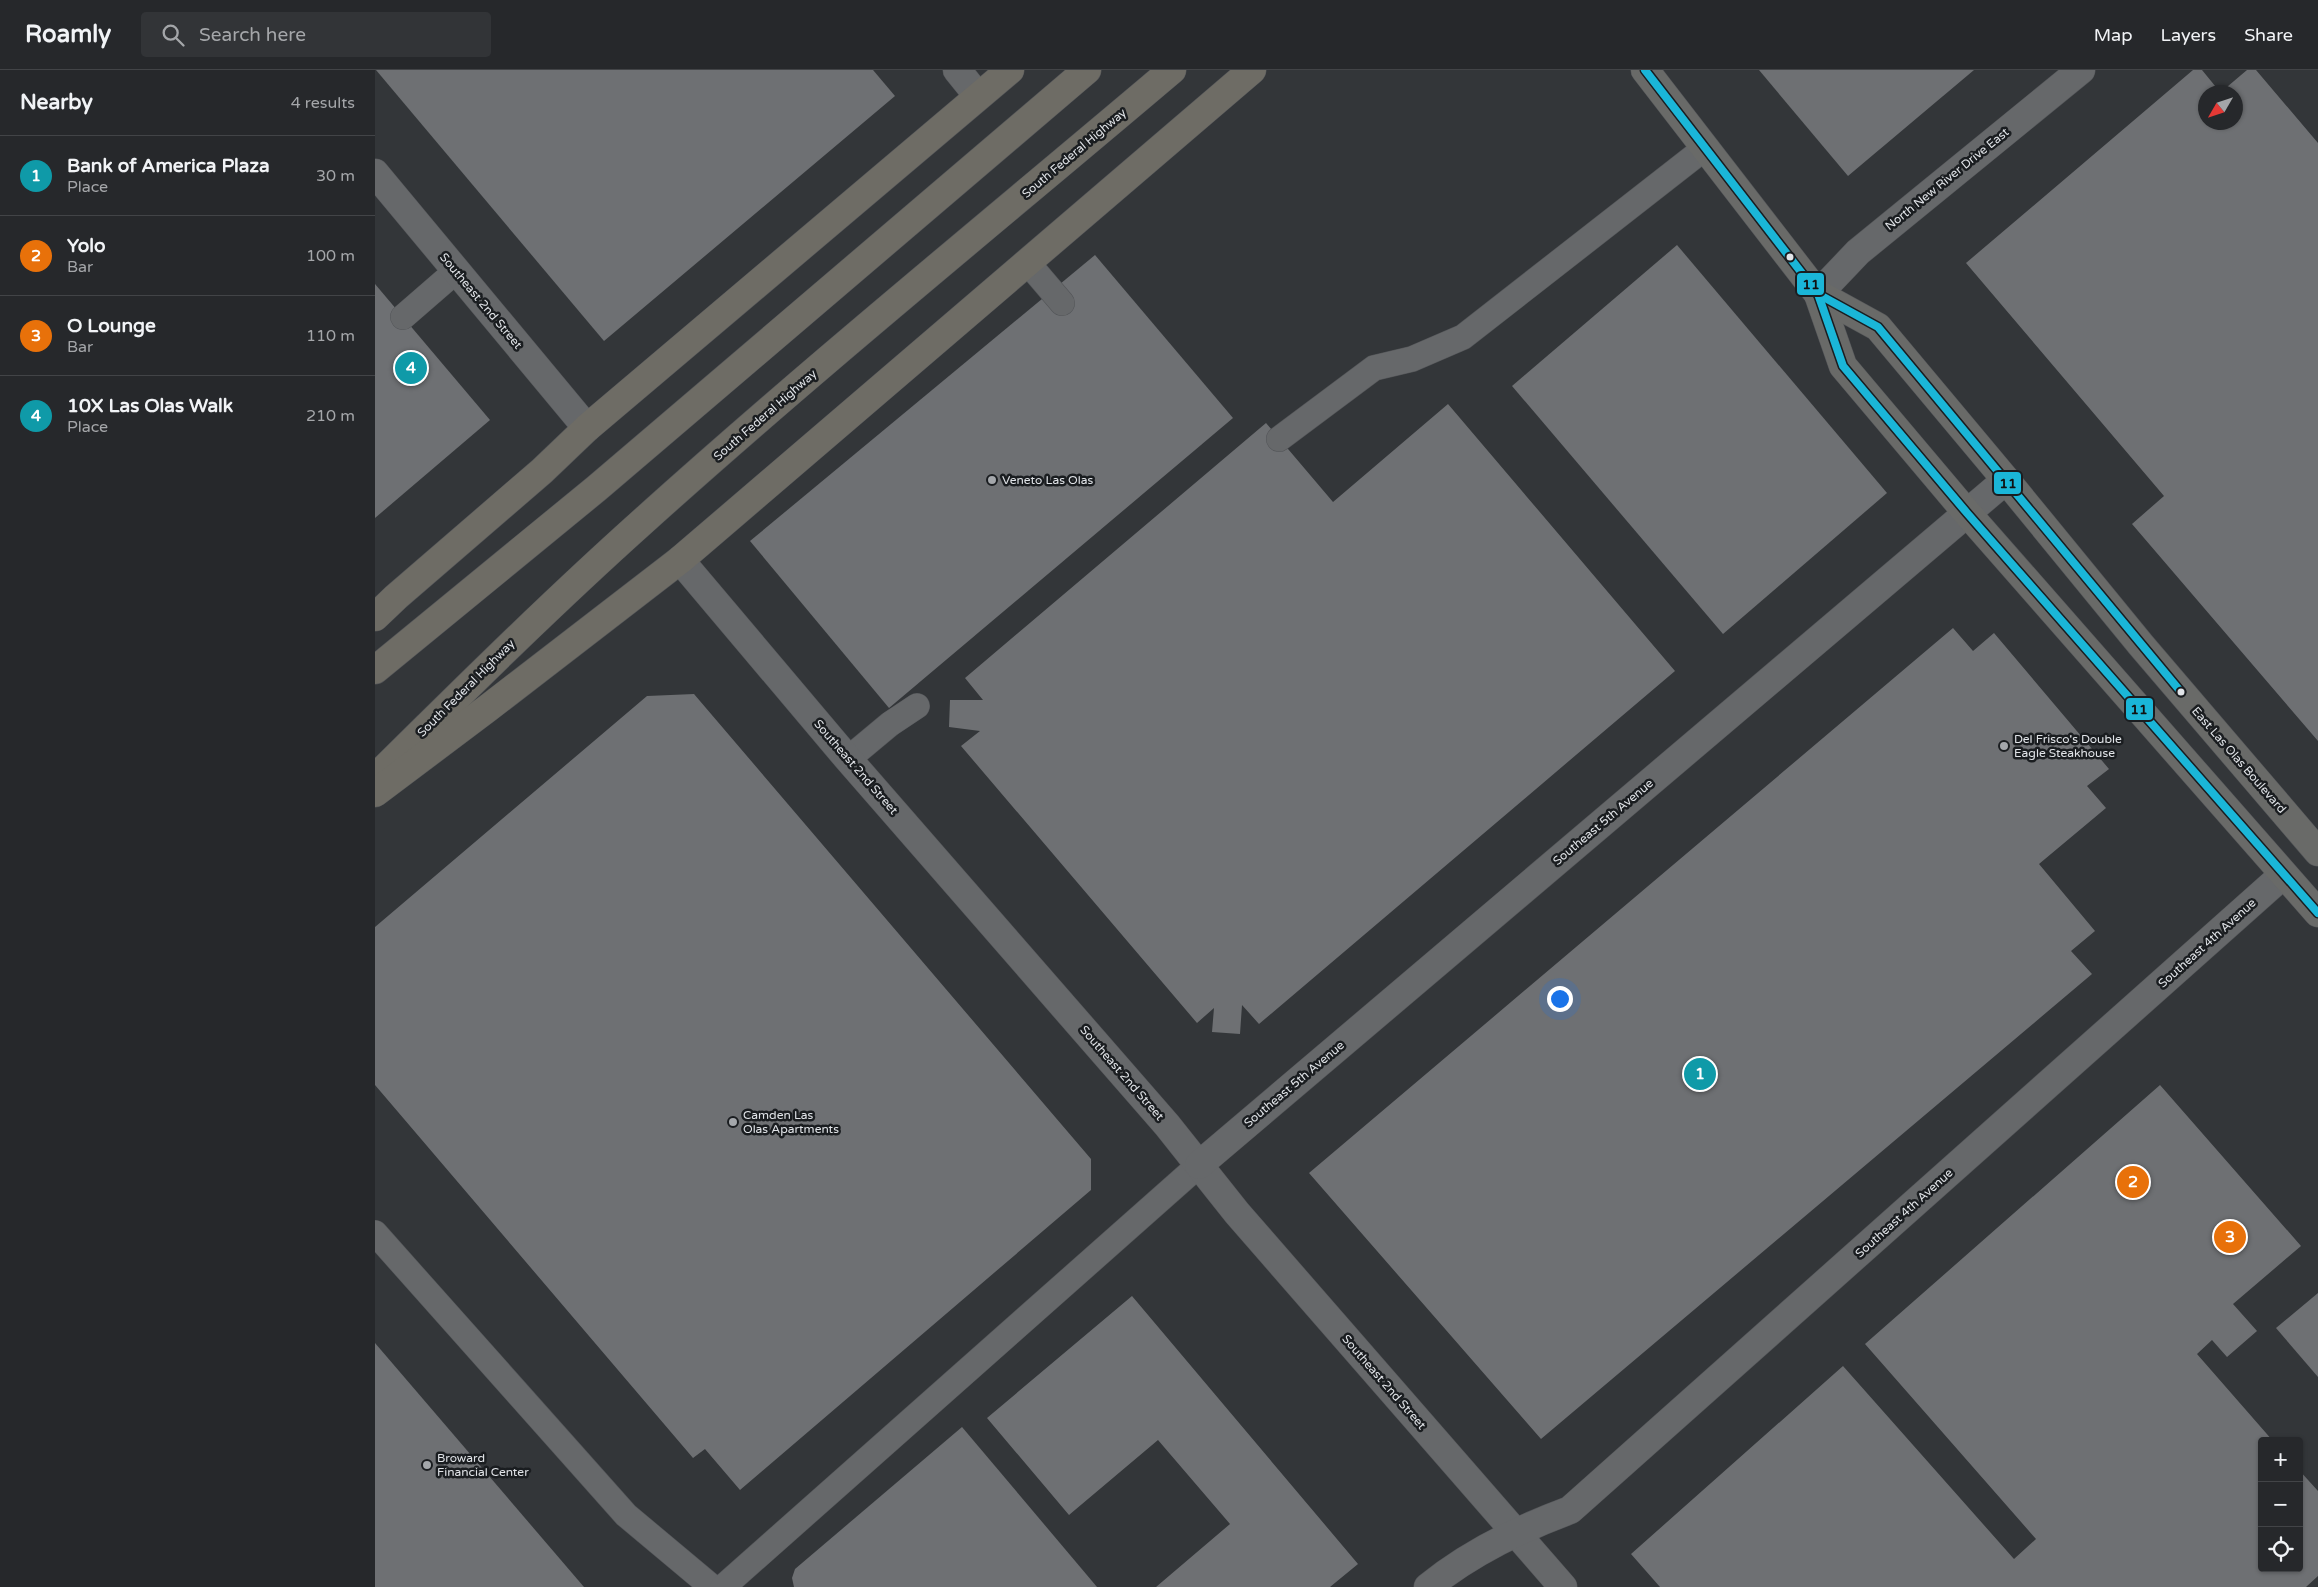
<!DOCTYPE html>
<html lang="en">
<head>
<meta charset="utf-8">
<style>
  body { margin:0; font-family:"Varela Round",sans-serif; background:#323437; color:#f1f3f6 }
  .controls { position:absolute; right:15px; bottom:15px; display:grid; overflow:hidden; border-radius:5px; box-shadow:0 1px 4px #0004 }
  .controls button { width:45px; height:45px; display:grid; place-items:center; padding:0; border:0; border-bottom:1px solid #424447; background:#26282b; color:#f1f3f6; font:25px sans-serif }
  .compass { position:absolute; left:1823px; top:15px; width:45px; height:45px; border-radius:50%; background:#26282b; box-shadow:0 1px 4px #0004; rotate:231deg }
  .you { position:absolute; left:1184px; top:928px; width:18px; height:18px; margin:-12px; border:4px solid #fff; border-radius:50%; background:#1a73e8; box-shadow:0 0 0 8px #1a73e833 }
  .badge { display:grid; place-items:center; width:32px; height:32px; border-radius:50%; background:#d93025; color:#fff; font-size:16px; font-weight:700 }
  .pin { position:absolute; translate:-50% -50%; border:2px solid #fff; box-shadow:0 1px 5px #0006 }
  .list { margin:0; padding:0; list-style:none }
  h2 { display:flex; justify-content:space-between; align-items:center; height:65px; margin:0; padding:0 20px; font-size:21px }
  h2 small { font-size:16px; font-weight:400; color:#a4a6a9 }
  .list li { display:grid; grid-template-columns:32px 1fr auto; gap:15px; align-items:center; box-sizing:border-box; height:80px; padding:0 20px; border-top:1px solid #424447 }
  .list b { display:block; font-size:19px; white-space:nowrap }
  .list p { margin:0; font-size:16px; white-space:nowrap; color:#a4a6a9 }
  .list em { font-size:16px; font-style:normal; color:#a4a6a9 }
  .icon { flex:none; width:28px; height:28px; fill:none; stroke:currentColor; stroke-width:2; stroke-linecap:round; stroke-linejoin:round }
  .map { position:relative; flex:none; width:1943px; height:1517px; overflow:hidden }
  header { display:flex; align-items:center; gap:30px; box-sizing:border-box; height:70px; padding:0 25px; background:#26282b; border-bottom:1px solid #424447 }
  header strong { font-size:24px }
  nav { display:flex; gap:28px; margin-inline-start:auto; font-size:18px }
  .search { width:350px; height:45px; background:#323437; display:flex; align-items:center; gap:12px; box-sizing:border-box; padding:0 18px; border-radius:5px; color:#a4a6a9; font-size:19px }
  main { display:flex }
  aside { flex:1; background:#26282b }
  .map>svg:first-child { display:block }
  .building { fill:#6e7073 }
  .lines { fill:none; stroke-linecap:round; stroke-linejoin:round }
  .service-casing { stroke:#535558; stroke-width:26 }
  .minor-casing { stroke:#535558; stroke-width:29 }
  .secondary-casing { stroke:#535558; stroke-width:29 }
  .primary-casing { stroke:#535558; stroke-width:29 }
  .service { stroke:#66686a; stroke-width:25 }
  .minor { stroke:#66686a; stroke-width:28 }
  .secondary { stroke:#696a68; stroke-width:28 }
  .primary { stroke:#6e6c65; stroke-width:28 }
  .bus-1-casing { stroke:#1a1d20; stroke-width:11 }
  .bus-1 { stroke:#1ab6d8; stroke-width:8 }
  .bus-dot { fill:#e1e4e8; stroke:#1a1d20; stroke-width:2 }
  .poi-dot { fill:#a4a7ab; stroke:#1a1d20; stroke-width:2 }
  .labels { text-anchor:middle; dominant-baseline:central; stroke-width:5; stroke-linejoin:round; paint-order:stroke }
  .street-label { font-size:12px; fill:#e1e4e8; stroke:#1a1d20 }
  .poi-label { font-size:12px; fill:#e1e4e8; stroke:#1a1d20; text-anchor:start }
  .line-badge { stroke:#1a1d20; stroke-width:2 }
  .pale-badge-label { font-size:14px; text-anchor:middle; font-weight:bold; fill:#111 }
</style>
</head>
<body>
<header>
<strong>Roamly</strong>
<div class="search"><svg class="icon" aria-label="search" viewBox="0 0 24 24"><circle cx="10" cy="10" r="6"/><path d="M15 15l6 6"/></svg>Search here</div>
<nav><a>Map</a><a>Layers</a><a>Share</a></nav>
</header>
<main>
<aside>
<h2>Nearby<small>4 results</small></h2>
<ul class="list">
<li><span class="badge" style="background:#0f9aa8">1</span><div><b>Bank of America Plaza</b><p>Place</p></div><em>30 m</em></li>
<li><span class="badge" style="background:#e8710a">2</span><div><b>Yolo</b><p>Bar</p></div><em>100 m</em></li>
<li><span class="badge" style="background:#e8710a">3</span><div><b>O Lounge</b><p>Bar</p></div><em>110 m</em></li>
<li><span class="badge" style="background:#0f9aa8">4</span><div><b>10X Las Olas Walk</b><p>Place</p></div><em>210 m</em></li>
</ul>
</aside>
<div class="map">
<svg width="1943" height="1517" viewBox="0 0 1943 1517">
  <rect width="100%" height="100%" fill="#333639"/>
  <g class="building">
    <path d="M1,0H498L520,26L229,271Z"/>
    <path d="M1384,0H1599L1473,106Z"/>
    <path d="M1818,0H1827L1845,22H1830V52H1860V22H1846L1872,0H1881L1943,73V671L1757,454L1789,426L1591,193Z"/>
    <path d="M1302,175L1512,423L1348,564L1137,316Z"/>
    <path d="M720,185L858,348L514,638L375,471Z"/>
    <path d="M0,214L115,350L0,448Z"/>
    <path d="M1073,334L1300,601L884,954L867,935L865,964L837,962L839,938L822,953L586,676L605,661L574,657L575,630H608L590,608L891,353L958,432Z"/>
    <path d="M1578,558L1598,581L1619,563L1734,699L1712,716L1731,738L1664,794L1720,861L1696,881L1717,904L1166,1369L934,1103Z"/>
    <path d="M319,624L716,1089V1120L365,1420L330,1379L318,1388L0,1015V857L272,626Z"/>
    <path d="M1785,1015L1926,1176L1858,1234L1882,1261L1852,1287L1837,1270L1822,1284L1898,1371H1887V1498H1924V1400L1943,1421V1506L1931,1517H1285L1256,1484L1468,1296L1639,1489L1661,1469L1490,1274Z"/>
    <path d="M1943,1223V1307L1901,1258Z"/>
    <path d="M757,1226L983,1494L955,1517H781L855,1454L783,1370L694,1445L612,1348Z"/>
    <path d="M0,1273L209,1517H0Z"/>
    <path d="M587,1357L722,1517H419L417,1508L420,1499Z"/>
  </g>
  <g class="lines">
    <g class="service-casing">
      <g id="service">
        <path d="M652,192L687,233"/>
        <path d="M28,247L81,201"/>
        <path d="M904,369L999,298L1037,289L1088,267L1330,78"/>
        <path d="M473,689L515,654L542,636"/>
        <path d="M0,1163L251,1445L337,1517"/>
        <path d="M348,1517L824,1095"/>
      </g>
    </g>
    <g class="minor-casing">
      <g id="minor">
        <path d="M582,0L603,26"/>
        <path d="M0,103L212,358"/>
        <path d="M1443,224L1483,182L1706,0"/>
        <path d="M305,490L473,689L792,1055L862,1143L1188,1517"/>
        <path d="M824,1095L1631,410"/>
        <path d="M1053,1517C1096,1482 1144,1459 1195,1440L1908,805"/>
      </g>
    </g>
    <g class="secondary-casing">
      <g id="secondary">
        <path d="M1270,0L1443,224L1468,296L1592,443L1943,843"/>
        <path d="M1443,224L1503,257L1631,410L1766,575L1943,782"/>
      </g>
    </g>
    <g class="primary-casing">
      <g id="primary">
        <path d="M0,547L21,527L167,401L212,358L635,0"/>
        <path d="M0,600L222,418L712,0"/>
        <path d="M10,698C94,615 178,532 266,453C439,297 620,150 797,0"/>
        <path d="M0,723L113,638L305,490L877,0"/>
      </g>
    </g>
    <use href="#service" class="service"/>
    <use href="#minor" class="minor"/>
    <use href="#secondary" class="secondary"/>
    <use href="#primary" class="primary"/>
    <g class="bus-1-casing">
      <g id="bus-1">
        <path d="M1270,0L1443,224L1468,296L1592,443L1943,843"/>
        <path d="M1443,224L1503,257L1806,622"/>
      </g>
    </g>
    <use href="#bus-1" class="bus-1"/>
  </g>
  <g class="bus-dot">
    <circle cx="1415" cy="187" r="4.5"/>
    <circle cx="1806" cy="622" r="4.5"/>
  </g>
  <g class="poi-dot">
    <circle cx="617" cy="410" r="5"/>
    <circle cx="1629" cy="676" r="5"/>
    <circle cx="358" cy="1052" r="5"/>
    <circle cx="52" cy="1395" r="5"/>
  </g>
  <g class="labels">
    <g class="street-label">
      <text transform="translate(699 83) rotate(-40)">South Federal Highway</text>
      <text transform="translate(1572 109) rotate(-39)">North New River Drive East</text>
      <text transform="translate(106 231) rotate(50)">Southeast 2nd Street</text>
      <text transform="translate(390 345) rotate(-41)">South Federal Highway</text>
      <text transform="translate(91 618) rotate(-45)">South Federal Highway</text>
      <text transform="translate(1864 690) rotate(49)">East Las Olas Boulevard</text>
      <text transform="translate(481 697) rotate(49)">Southeast 2nd Street</text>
      <text transform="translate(1228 752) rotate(-40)">Southeast 5th Avenue</text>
      <text transform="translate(1832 873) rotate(-42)">Southeast 4th Avenue</text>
      <text transform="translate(747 1003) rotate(49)">Southeast 2nd Street</text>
      <text transform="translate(919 1014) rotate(-40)">Southeast 5th Avenue</text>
      <text transform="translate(1529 1143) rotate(-42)">Southeast 4th Avenue</text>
      <text transform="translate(1009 1312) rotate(49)">Southeast 2nd Street</text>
    </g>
    <g class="poi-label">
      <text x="627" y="410">Veneto Las Olas</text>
      <text x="1639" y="669">Del Frisco's Double<tspan x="1639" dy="14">Eagle Steakhouse</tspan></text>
      <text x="368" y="1045">Camden Las<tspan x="368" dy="14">Olas Apartments</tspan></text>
      <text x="62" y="1388">Broward<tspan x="62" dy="14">Financial Center</tspan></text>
    </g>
  </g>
  <g class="line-badge">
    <rect x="1421" y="202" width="29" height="24" rx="5" fill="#1ab6d8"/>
    <rect x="1618" y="401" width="29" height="24" rx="5" fill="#1ab6d8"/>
    <rect x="1750" y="627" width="29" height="24" rx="5" fill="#1ab6d8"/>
  </g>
  <g class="pale-badge-label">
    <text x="1436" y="219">11</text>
    <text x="1633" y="418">11</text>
    <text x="1764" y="644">11</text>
  </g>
</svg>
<div class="controls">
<button>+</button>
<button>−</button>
<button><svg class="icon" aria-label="locate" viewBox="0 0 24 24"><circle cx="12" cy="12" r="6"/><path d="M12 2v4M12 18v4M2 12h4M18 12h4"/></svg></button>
</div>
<svg class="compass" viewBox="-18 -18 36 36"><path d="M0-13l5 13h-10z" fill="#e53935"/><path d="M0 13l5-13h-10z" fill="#a4a6a9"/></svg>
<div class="you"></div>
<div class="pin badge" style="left:1325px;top:1004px;background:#0f9aa8">1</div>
<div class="pin badge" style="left:1758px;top:1112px;background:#e8710a">2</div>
<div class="pin badge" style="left:1855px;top:1167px;background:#e8710a">3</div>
<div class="pin badge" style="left:36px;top:298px;background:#0f9aa8">4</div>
</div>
</main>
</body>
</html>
